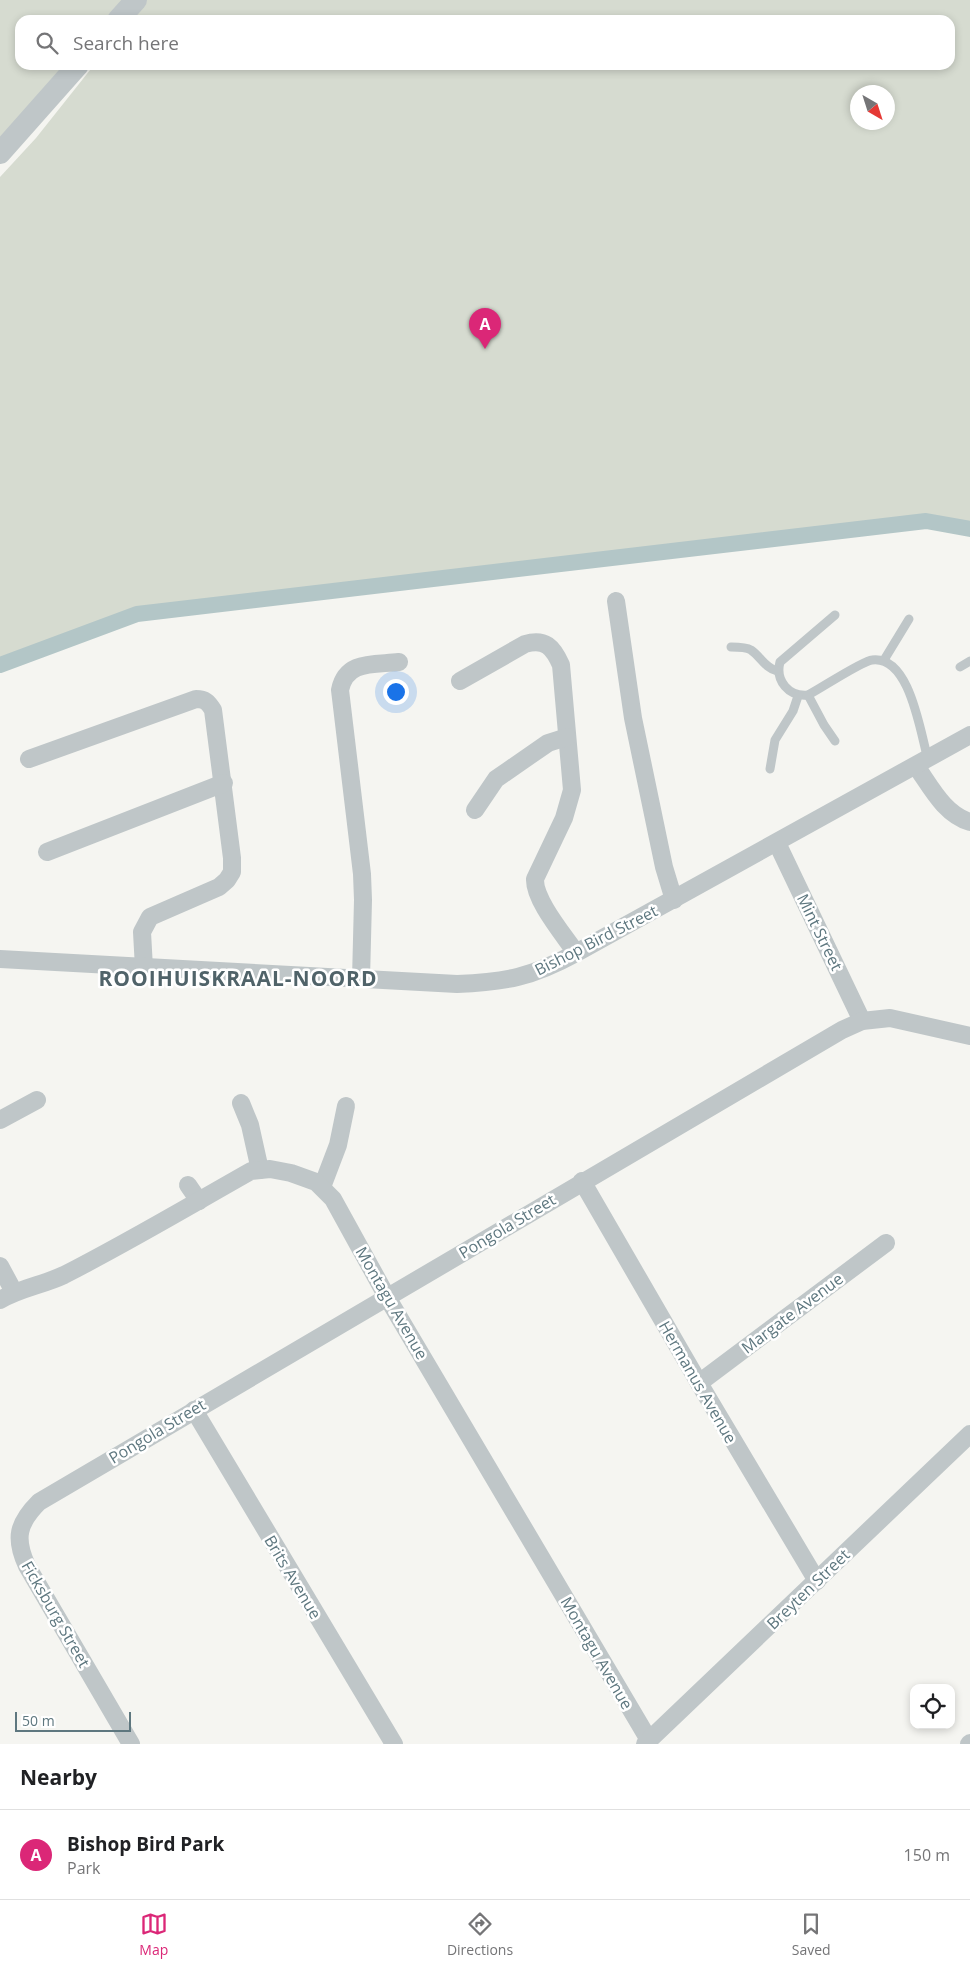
<!DOCTYPE html>
<html lang="en">
<head>
<meta charset="utf-8">
<style>
  body { margin:0; font-family:"Open Sans",sans-serif; background:#f2f2f2; color:#202124 }
  .controls { position:absolute; right:15px; bottom:15px; display:grid; overflow:hidden; border-radius:10px; box-shadow:0 2px 8px #0003 }
  .controls button { width:45px; height:45px; display:grid; place-items:center; padding:0; border:0; border-bottom:1px solid #e0e0e0; background:#fff; color:#202124; font:25px sans-serif }
  .compass { position:absolute; left:850px; top:85px; width:45px; height:45px; border-radius:50%; background:#fff; box-shadow:0 2px 8px #0003; rotate:141deg }
  .scale { position:absolute; left:15px; bottom:12px; width:116px; box-sizing:border-box; padding-left:5px; border:2px solid #5e777f; border-top:0; font-size:14px; line-height:18px; white-space:nowrap; color:#5e777f; -webkit-text-stroke:4px #fff; paint-order:stroke }
  .you { position:absolute; left:395px; top:691px; width:18px; height:18px; margin:-12px; border:4px solid #fff; border-radius:50%; background:#1a73e8; box-shadow:0 0 0 8px #1a73e833 }
  .badge { display:grid; place-items:center; width:32px; height:32px; border-radius:50%; background:#db2777; color:#fff; font-size:16px; font-weight:700 }
  .pin { position:absolute; translate:-50% -41px; filter:drop-shadow(0 1px 2px #0008) }
  .pin::after { content:''; position:absolute; top:26px; width:18px; height:15px; background:inherit; clip-path:polygon(0 0,100% 0,50% 100%) }
  .list { margin:0; padding:0; list-style:none }
  h2 { display:flex; justify-content:space-between; align-items:center; height:65px; margin:0; padding:0 20px; font-size:21px }
  h2 small { font-size:16px; font-weight:400; color:#757577 }
  .list li { display:grid; grid-template-columns:32px 1fr auto; gap:15px; align-items:center; box-sizing:border-box; height:90px; padding:0 20px; border-top:1px solid #e0e0e0 }
  .list b { display:block; font-size:19px; white-space:nowrap }
  .list p { margin:0; font-size:16px; white-space:nowrap; color:#757577 }
  .list em { font-size:16px; font-style:normal; color:#757577 }
  .icon { flex:none; width:28px; height:28px; fill:none; stroke:currentColor; stroke-width:2; stroke-linecap:round; stroke-linejoin:round }
  .map { position:relative; flex:none; width:970px; height:1744px; overflow:hidden }
  .search { position:absolute; background:#fff; box-shadow:0 2px 8px #0003; left:15px; right:15px; top:15px; height:55px; display:flex; align-items:center; gap:12px; box-sizing:border-box; padding:0 18px; border-radius:15px; color:#757577; font-size:19px }
  .sheet { height:155px; background:#fff }
  nav { display:flex; justify-content:space-around; align-items:center; box-sizing:border-box; height:70px; border-top:1px solid #e0e0e0; background:#fff; font-size:14px; color:#757577 }
  nav a { display:grid; justify-items:center; gap:2px }
  nav .on { color:#db2777 }
  .map>svg:first-child { display:block }
  .green { fill:#d6dbd0; fill-rule:evenodd }
  .lines { fill:none; stroke-linecap:round; stroke-linejoin:round }
  .canal { stroke:#b3c6c7; stroke-width:16 }
  .service { stroke:#bfc6c8; stroke-width:9 }
  .minor { stroke:#bfc6c8; stroke-width:18 }
  .tertiary { stroke:#bfc6c8; stroke-width:22 }
  .labels { text-anchor:middle; dominant-baseline:central; stroke-width:5; stroke-linejoin:round; paint-order:stroke }
  .street-label { font-size:16px; fill:#5e777f; stroke:#fff }
  .district-label { font-size:21px; font-weight:bold; letter-spacing:1px; fill:#506369; stroke:#fff }
</style>
</head>
<body>
<div class="map">
<svg width="970" height="1744" viewBox="0 0 970 1744">
  <rect width="100%" height="100%" fill="#f5f5f1"/>
  <g class="green">
    <path d="M0,0H124L106,20H20V65H66L0,140Z"/>
    <path d="M145,0H970V529L926,521L137,614L0,665V177L36,138L94,65H950V20H129ZM858,92H888V122H858Z"/>
  </g>
  <g class="lines">
    <path class="canal" d="M0,665L137,614L926,521L970,529"/>
    <g class="service">
      <path d="M835,615L780,662C775,681 789,697 808,695C820,689 862,661 872,660C910,655 920,732 928,759"/>
      <path d="M731,647C737,647 746,647 751,650C761,657 765,668 777,671"/>
      <path d="M884,660L909,619"/>
      <path d="M960,667L970,661"/>
      <path d="M808,695L824,725L835,741"/>
      <path d="M770,769L775,740L793,711L798,696"/>
    </g>
    <g class="minor">
      <path d="M616,601L633,718L664,867L674,900"/>
      <path d="M460,681L525,644C545,638 553,647 561,665L572,790L564,818L535,879C534,900 564,935 576,953"/>
      <path d="M29,759L196,699C205,699 208,702 213,710L232,858V872L227,880L219,887L150,917L142,932L144,968"/>
      <path d="M916,766C931,787 944,814 970,822"/>
      <path d="M475,810L496,779L548,743L567,737"/>
      <path d="M777,843L862,1021"/>
      <path d="M47,852L224,783"/>
      <path d="M0,959L457,984C506,982 532,977 576,953L970,735"/>
      <path d="M361,979L363,900L362,874L340,690C346,660 374,665 399,662"/>
      <path d="M241,1103L250,1125L260,1170"/>
      <path d="M0,1120L37,1100"/>
      <path d="M582,1181L699,1383L817,1581"/>
      <path d="M188,1185L199,1201"/>
      <path d="M322,1187L338,1145L346,1106"/>
      <path d="M0,1266L14,1292"/>
      <path d="M0,1300C20,1288 43,1285 64,1275C127,1243 189,1206 251,1171L270,1169L291,1173L316,1182L333,1199L387,1297L649,1740"/>
      <path d="M699,1383L886,1243"/>
      <path d="M194,1410L394,1744"/>
      <path d="M131,1744L27,1566C14,1538 18,1523 39,1502L842,1030L862,1021L890,1018L970,1036"/>
      <path d="M645,1744L970,1434"/>
      <path d="M969,1744L970,1743"/>
    </g>
    <g class="tertiary">
      <path d="M118,20L136,0"/>
      <path d="M0,153L78,65"/>
    </g>
  </g>
  <g class="labels">
    <g class="street-label">
      <text transform="translate(820 932) rotate(64)">Mint Street</text>
      <text transform="translate(596 940) rotate(-27)">Bishop Bird Street</text>
      <text transform="translate(507 1226) rotate(-31)">Pongola Street</text>
      <text transform="translate(392 1303) rotate(60)">Montagu Avenue</text>
      <text transform="translate(792 1313) rotate(-37)">Margate Avenue</text>
      <text transform="translate(698 1382) rotate(60)">Hermanus Avenue</text>
      <text transform="translate(157 1431) rotate(-31)">Pongola Street</text>
      <text transform="translate(293 1577) rotate(59)">Brits Avenue</text>
      <text transform="translate(808 1589) rotate(-44)">Breyten Street</text>
      <text transform="translate(56 1614) rotate(60)">Ficksburg Street</text>
      <text transform="translate(597 1653) rotate(60)">Montagu Avenue</text>
    </g>
    <g class="district-label">
      <text x="238" y="978">ROOIHUISKRAAL-NOORD</text>
    </g>
  </g>
</svg>
<div class="controls">
<button><svg class="icon" aria-label="locate" viewBox="0 0 24 24"><circle cx="12" cy="12" r="6"/><path d="M12 2v4M12 18v4M2 12h4M18 12h4"/></svg></button>
</div>
<svg class="compass" viewBox="-18 -18 36 36"><path d="M0-13l5 13h-10z" fill="#e53935"/><path d="M0 13l5-13h-10z" fill="#757577"/></svg>
<div class="scale">50 m</div>
<div class="you"></div>
<div class="pin badge" style="left:485px;top:349px">A</div>
<div class="search"><svg class="icon" aria-label="search" viewBox="0 0 24 24"><circle cx="10" cy="10" r="6"/><path d="M15 15l6 6"/></svg>Search here</div>
</div>
<section class="sheet">
<h2>Nearby<small></small></h2>
<ul class="list">
<li><span class="badge">A</span><div><b>Bishop Bird Park</b><p>Park</p></div><em>150 m</em></li>
</ul>
</section>
<nav>
<a class="on"><svg class="icon" aria-label="map" viewBox="0 0 24 24"><path d="M3 6l6-2 6 2 6-2v14l-6 2-6-2-6 2zM9 4v14M15 6v14"/></svg>Map</a>
<a><svg class="icon" aria-label="directions" viewBox="0 0 24 24"><path d="M12 3l9 9-9 9-9-9zM9 14v-3h6M13 9l2 2-2 2"/></svg>Directions</a>
<a><svg class="icon" aria-label="saved" viewBox="0 0 24 24"><path d="M7 4h10v16l-5-4-5 4z"/></svg>Saved</a>
</nav>
</body>
</html>
